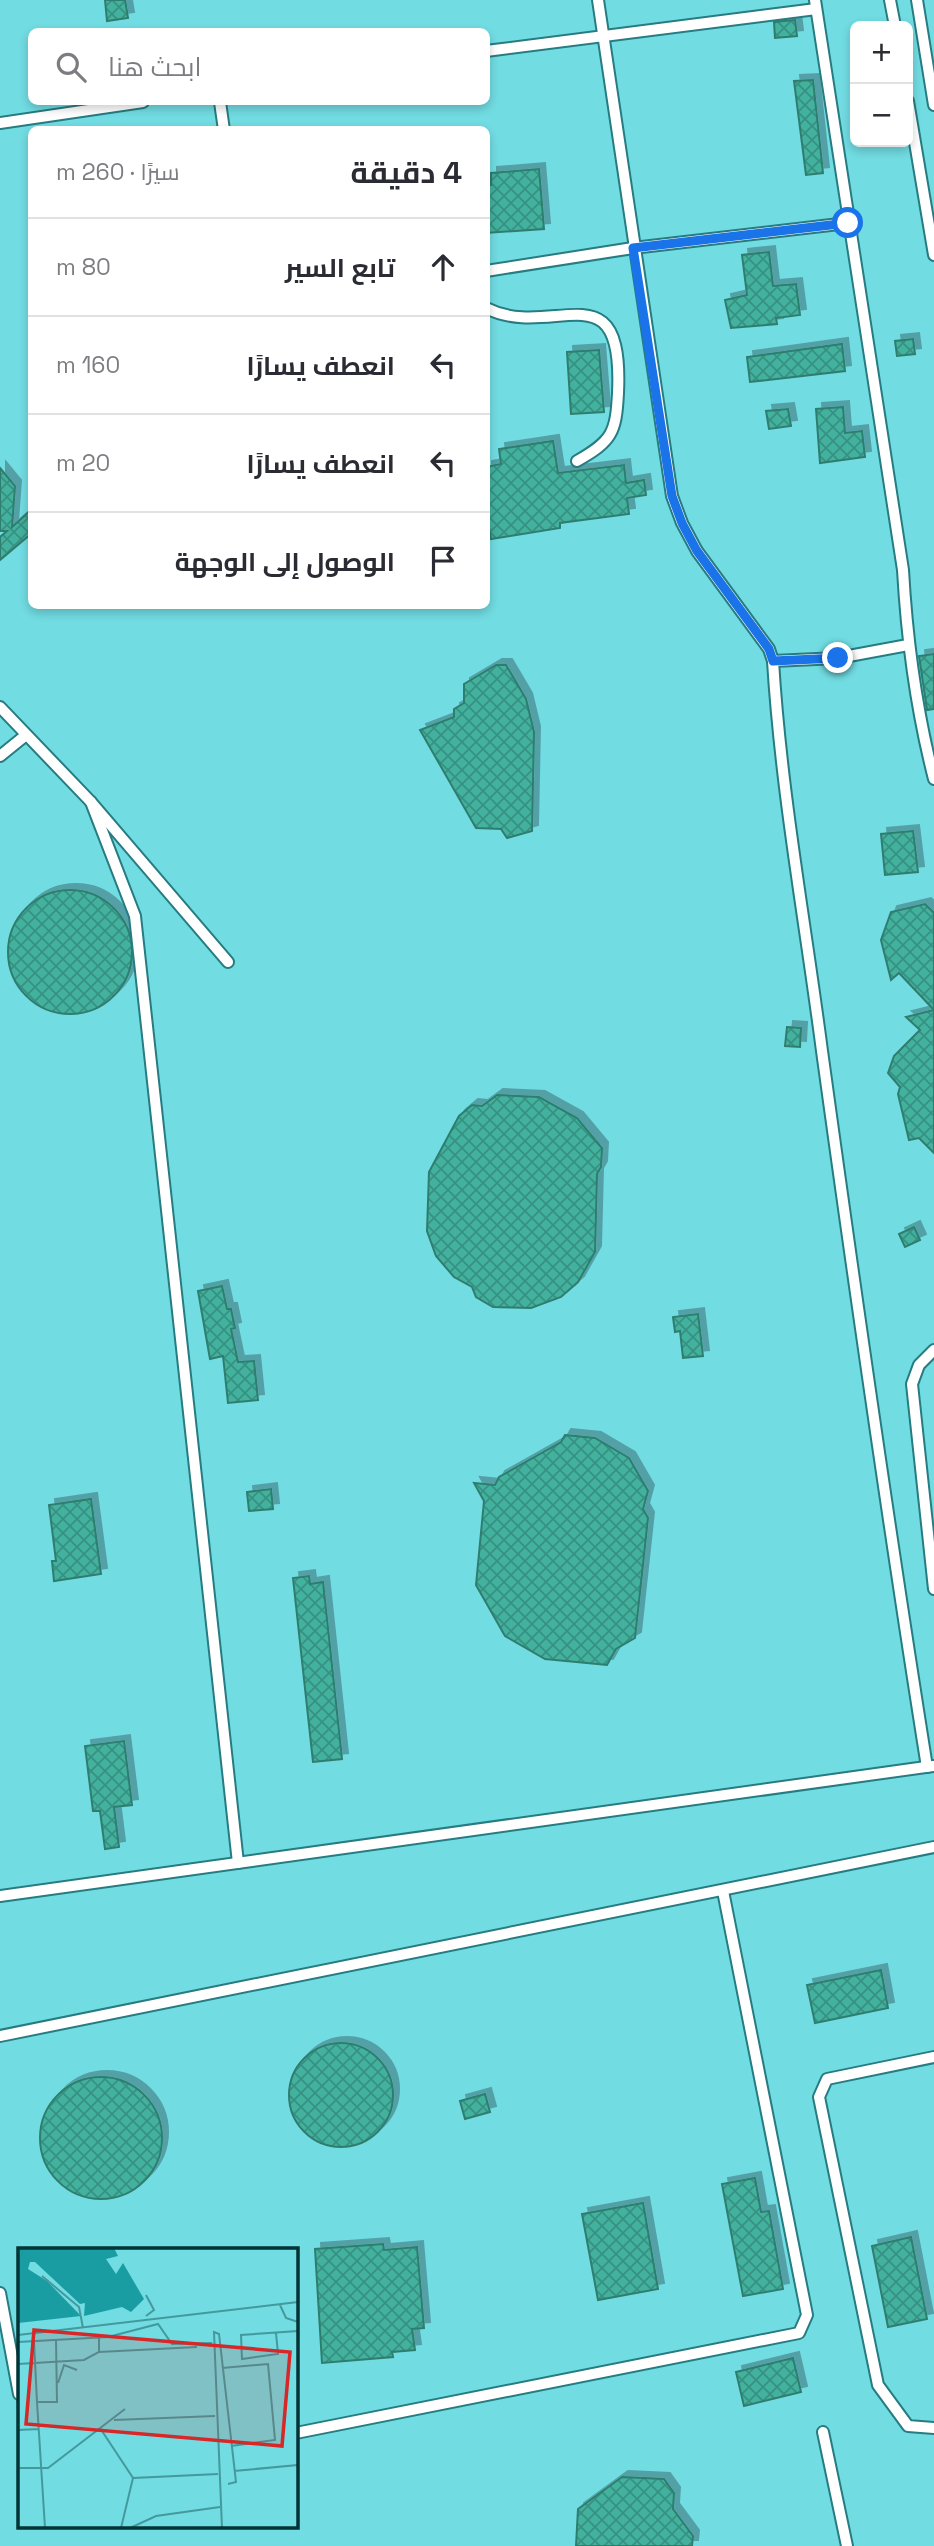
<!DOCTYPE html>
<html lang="ar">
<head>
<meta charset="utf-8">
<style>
  body { margin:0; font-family:"Space Grotesk",Cairo,sans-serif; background:#f7f7f7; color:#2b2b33; direction:rtl }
  .controls { position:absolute; right:21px; top:21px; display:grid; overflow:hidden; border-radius:10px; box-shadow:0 4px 10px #0003 }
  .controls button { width:63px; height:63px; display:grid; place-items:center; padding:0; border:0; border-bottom:2px solid #e1e1e2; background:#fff; color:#2b2b33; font:35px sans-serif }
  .stop { position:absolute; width:21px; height:21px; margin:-16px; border:5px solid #1a73e8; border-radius:50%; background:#fff }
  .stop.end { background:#1a73e8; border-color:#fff; box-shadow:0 2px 7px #0008 }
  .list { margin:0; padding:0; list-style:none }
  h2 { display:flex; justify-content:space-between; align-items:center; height:91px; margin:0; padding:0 28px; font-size:30px }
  h2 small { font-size:23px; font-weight:400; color:#7c7c81 }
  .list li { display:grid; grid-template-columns:46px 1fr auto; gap:21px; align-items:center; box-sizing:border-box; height:98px; padding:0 28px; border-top:2px solid #e1e1e2 }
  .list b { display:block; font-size:26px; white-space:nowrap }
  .list em { font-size:23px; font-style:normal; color:#7c7c81 }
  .icon { flex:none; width:38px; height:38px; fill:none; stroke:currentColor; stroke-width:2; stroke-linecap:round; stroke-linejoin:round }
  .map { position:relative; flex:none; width:934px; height:2546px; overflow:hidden; direction:ltr }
  .search { position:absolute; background:#fff; box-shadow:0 4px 10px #0003; left:28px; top:28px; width:462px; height:77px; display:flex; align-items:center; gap:18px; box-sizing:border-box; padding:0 24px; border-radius:10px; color:#7c7c81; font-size:26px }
  .panel { position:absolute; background:#fff; box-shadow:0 4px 10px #0003; left:28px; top:126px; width:462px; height:483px; border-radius:10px; direction:rtl }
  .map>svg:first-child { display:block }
  .building { fill:url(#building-cross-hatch); stroke:#2f7e70; stroke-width:2; filter:url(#shadow) }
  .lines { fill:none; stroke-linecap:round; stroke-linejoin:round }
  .lane-casing { stroke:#267c80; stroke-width:14 }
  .lane { stroke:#fff; stroke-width:10 }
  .route { stroke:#1a73e8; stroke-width:9 }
  .inset-road { fill:none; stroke:#44999d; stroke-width:2 }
  .view { fill:#d62828; fill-opacity:0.15; stroke:#d62828; stroke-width:3.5 }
  .inset-edge { fill:none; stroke:#013436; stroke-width:3.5 }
</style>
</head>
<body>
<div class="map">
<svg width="934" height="2546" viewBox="0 0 934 2546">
  <defs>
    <pattern id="building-cross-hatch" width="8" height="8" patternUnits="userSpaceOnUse" patternTransform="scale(1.75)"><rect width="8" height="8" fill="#43b19e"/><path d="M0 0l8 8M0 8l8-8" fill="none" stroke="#369182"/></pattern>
    <filter id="shadow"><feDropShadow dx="6" dy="-6" stdDeviation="0" flood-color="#0004"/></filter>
  </defs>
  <rect width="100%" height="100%" fill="#71dce2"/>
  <g class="building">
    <path d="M105,0H125L128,18L107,21Z"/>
    <path d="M795,20L797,36L775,38L774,22Z"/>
    <path d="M813,80L823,173L806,175L794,81Z"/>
    <path d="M539,169L544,229L486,233V185H491V173Z"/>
    <path d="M769,252L773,286L796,284L800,315L776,318L777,324L731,328L725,300L747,295L742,255Z"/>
    <path d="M913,339L915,354L897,356L895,341Z"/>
    <path d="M842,344L845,371L750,382L747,357Z"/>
    <path d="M599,350L604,412L571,414L567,352Z"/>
    <path d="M843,407L845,433L862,431L865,457L820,463L816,409Z"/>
    <path d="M788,409L791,426L769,429L766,411Z"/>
    <path d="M553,441L558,473L624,465L626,483L644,480L646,495L627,498L629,514L560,523V528L491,539L486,511V467L501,464L499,449Z"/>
    <path d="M0,468L15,486L12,527L32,509V533L0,560V537L7,531H0Z"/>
    <path d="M934,654V709L927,710L919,656Z"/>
    <path d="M496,665H506L526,699L534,732L532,831L507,838L501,829L476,828L420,730L454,717V709L464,703V684Z"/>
    <path d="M913,831L918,872L885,875L881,834Z"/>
    <circle cx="70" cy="952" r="62"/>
    <path d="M925,904L934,913V1010L899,973L891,980L881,940L891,912Z"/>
    <path d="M934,1010V1153L919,1138L909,1140L898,1094L900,1087L888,1073L894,1056L920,1030L906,1017Z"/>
    <path d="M787,1027L801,1028L800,1047L785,1046Z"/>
    <path d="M497,1095L539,1097L577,1118L602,1148L601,1167L597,1174L595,1252L578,1282L561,1297L531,1308L493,1307L476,1297L472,1287L454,1277L436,1256L427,1231L429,1172L459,1116L472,1105L482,1106Z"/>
    <path d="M914,1227L920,1240L905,1247L899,1234Z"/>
    <path d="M222,1286L227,1309H231L235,1328L231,1329L238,1362L254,1361L258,1400L228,1403L223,1356L210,1359L198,1291Z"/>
    <path d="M698,1314L703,1356L683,1358L680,1331L675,1332L673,1317Z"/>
    <path d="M565,1435L595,1438L629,1458L648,1491L643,1509L648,1518L635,1638L616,1649L607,1665L545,1659L505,1636L476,1585L484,1501L474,1483L495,1485L499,1477L561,1442Z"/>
    <path d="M271,1489L273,1509L249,1511L247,1492Z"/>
    <path d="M91,1499L101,1574L54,1581L52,1561H56L49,1505Z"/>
    <path d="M309,1576L310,1584L323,1582L342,1759L313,1762L293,1578Z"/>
    <path d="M124,1741L132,1805L114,1807L119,1847L105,1849L100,1811H93L85,1746Z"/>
    <path d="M881,1970L888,2008L815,2023L807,1985Z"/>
    <circle cx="341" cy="2095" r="52"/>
    <circle cx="101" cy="2138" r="61"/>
    <path d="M485,2094L490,2112L465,2119L460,2101Z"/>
    <path d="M755,2178L761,2212L769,2211L783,2289L743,2296L722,2184Z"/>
    <path d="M643,2203L658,2289L598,2300L582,2214Z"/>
    <path d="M911,2237L927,2319L888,2327L872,2246Z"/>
    <path d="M383,2244L384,2250L417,2247L424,2328L412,2329L415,2350L392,2352L393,2357L322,2363L315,2249Z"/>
    <path d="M793,2358L801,2392L744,2406L736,2372Z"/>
    <path d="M622,2477L664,2479L674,2493L673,2509L693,2536L692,2546H576L578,2509Z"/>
  </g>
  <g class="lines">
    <g class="lane-casing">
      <g id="lane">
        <path d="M598,0L672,496L682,523L697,551L769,649L773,661L838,658L908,645"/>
        <path d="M815,0L903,570C907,641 916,709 934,779"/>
        <path d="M890,0L895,26"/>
        <path d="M917,0L934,105"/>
        <path d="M486,51L816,9"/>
        <path d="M908,101L934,255"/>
        <path d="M220,102L224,130"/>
        <path d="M0,123L143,102"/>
        <path d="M486,271L633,248L848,223"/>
        <path d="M486,308C553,342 624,264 618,393C616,433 612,441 577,461"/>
        <path d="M773,661C781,792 805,920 822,1051C855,1290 889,1529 927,1767"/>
        <path d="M0,707L91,802L228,962"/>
        <path d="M0,756L26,735"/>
        <path d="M91,802L135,916L238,1863"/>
        <path d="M934,1350L919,1365L912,1384L934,1589"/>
        <path d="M0,1896L933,1766"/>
        <path d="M0,2036L934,1847"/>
        <path d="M934,2057L827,2079L819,2097L878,2385L908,2426L934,2428"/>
        <path d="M0,2293L19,2394"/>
        <path d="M823,2432L847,2546"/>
        <path d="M296,2433L799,2333L807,2315L723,1891"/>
      </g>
    </g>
    <use href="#lane" class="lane"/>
  </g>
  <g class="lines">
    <path class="route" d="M838,658L773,661L769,649L697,551L682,523L672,496L633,248L848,223"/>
  </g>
  <g transform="translate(18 2248)">
    <rect width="280" height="280" fill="#71dce2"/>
    <path d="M0,0H96L100,8L88,11L98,26L105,15L126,51L113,64L104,59L66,68L67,55L62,56L17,14H12L10,21L29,33L63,68L0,75Z" fill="#199da2"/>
    <path class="inset-road" d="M24,28L61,59L65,80M262,57L268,70L280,74M128,68L136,62L128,47M258,85L260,106L224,111L223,87L280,83M0,87L280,54M0,94L90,89L140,76L154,96L194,95M16,94L19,154H39L38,92M81,104L179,99M0,116L66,112L81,104V90M204,120L250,116L257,192L213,198M40,135L46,117L59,122M19,154L27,280M96,172L197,168M82,180L115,230L103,280M0,182L21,181M0,220H30L107,161M216,223L280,217M115,230L200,226M112,280L138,268L202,259M204,280L196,84L201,86L218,234L210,236"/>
    <path class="view" d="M16,82L272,104L264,198L8,176Z"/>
    <rect width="280" height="280" class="inset-edge"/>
  </g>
</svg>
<div class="controls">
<button>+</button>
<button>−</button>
</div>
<div class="stop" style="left:848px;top:223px"></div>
<div class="stop end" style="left:838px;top:658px"></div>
<div class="search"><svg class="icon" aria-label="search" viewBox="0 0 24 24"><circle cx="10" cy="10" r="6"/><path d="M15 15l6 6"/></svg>ابحث هنا</div>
<section class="panel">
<h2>4 دقيقة<small>سيرًا · 260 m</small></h2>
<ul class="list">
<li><svg class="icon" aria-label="ahead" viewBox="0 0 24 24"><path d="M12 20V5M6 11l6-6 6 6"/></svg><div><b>تابع السير</b></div><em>80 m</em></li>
<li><svg class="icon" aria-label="left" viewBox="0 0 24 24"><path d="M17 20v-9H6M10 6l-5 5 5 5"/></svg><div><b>انعطف يسارًا</b></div><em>160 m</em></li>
<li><svg class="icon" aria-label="left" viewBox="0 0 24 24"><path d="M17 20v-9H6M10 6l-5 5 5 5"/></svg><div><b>انعطف يسارًا</b></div><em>20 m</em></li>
<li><svg class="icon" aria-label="arrive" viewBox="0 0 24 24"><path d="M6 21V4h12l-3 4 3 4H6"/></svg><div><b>الوصول إلى الوجهة</b></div></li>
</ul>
</section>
</div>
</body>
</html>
